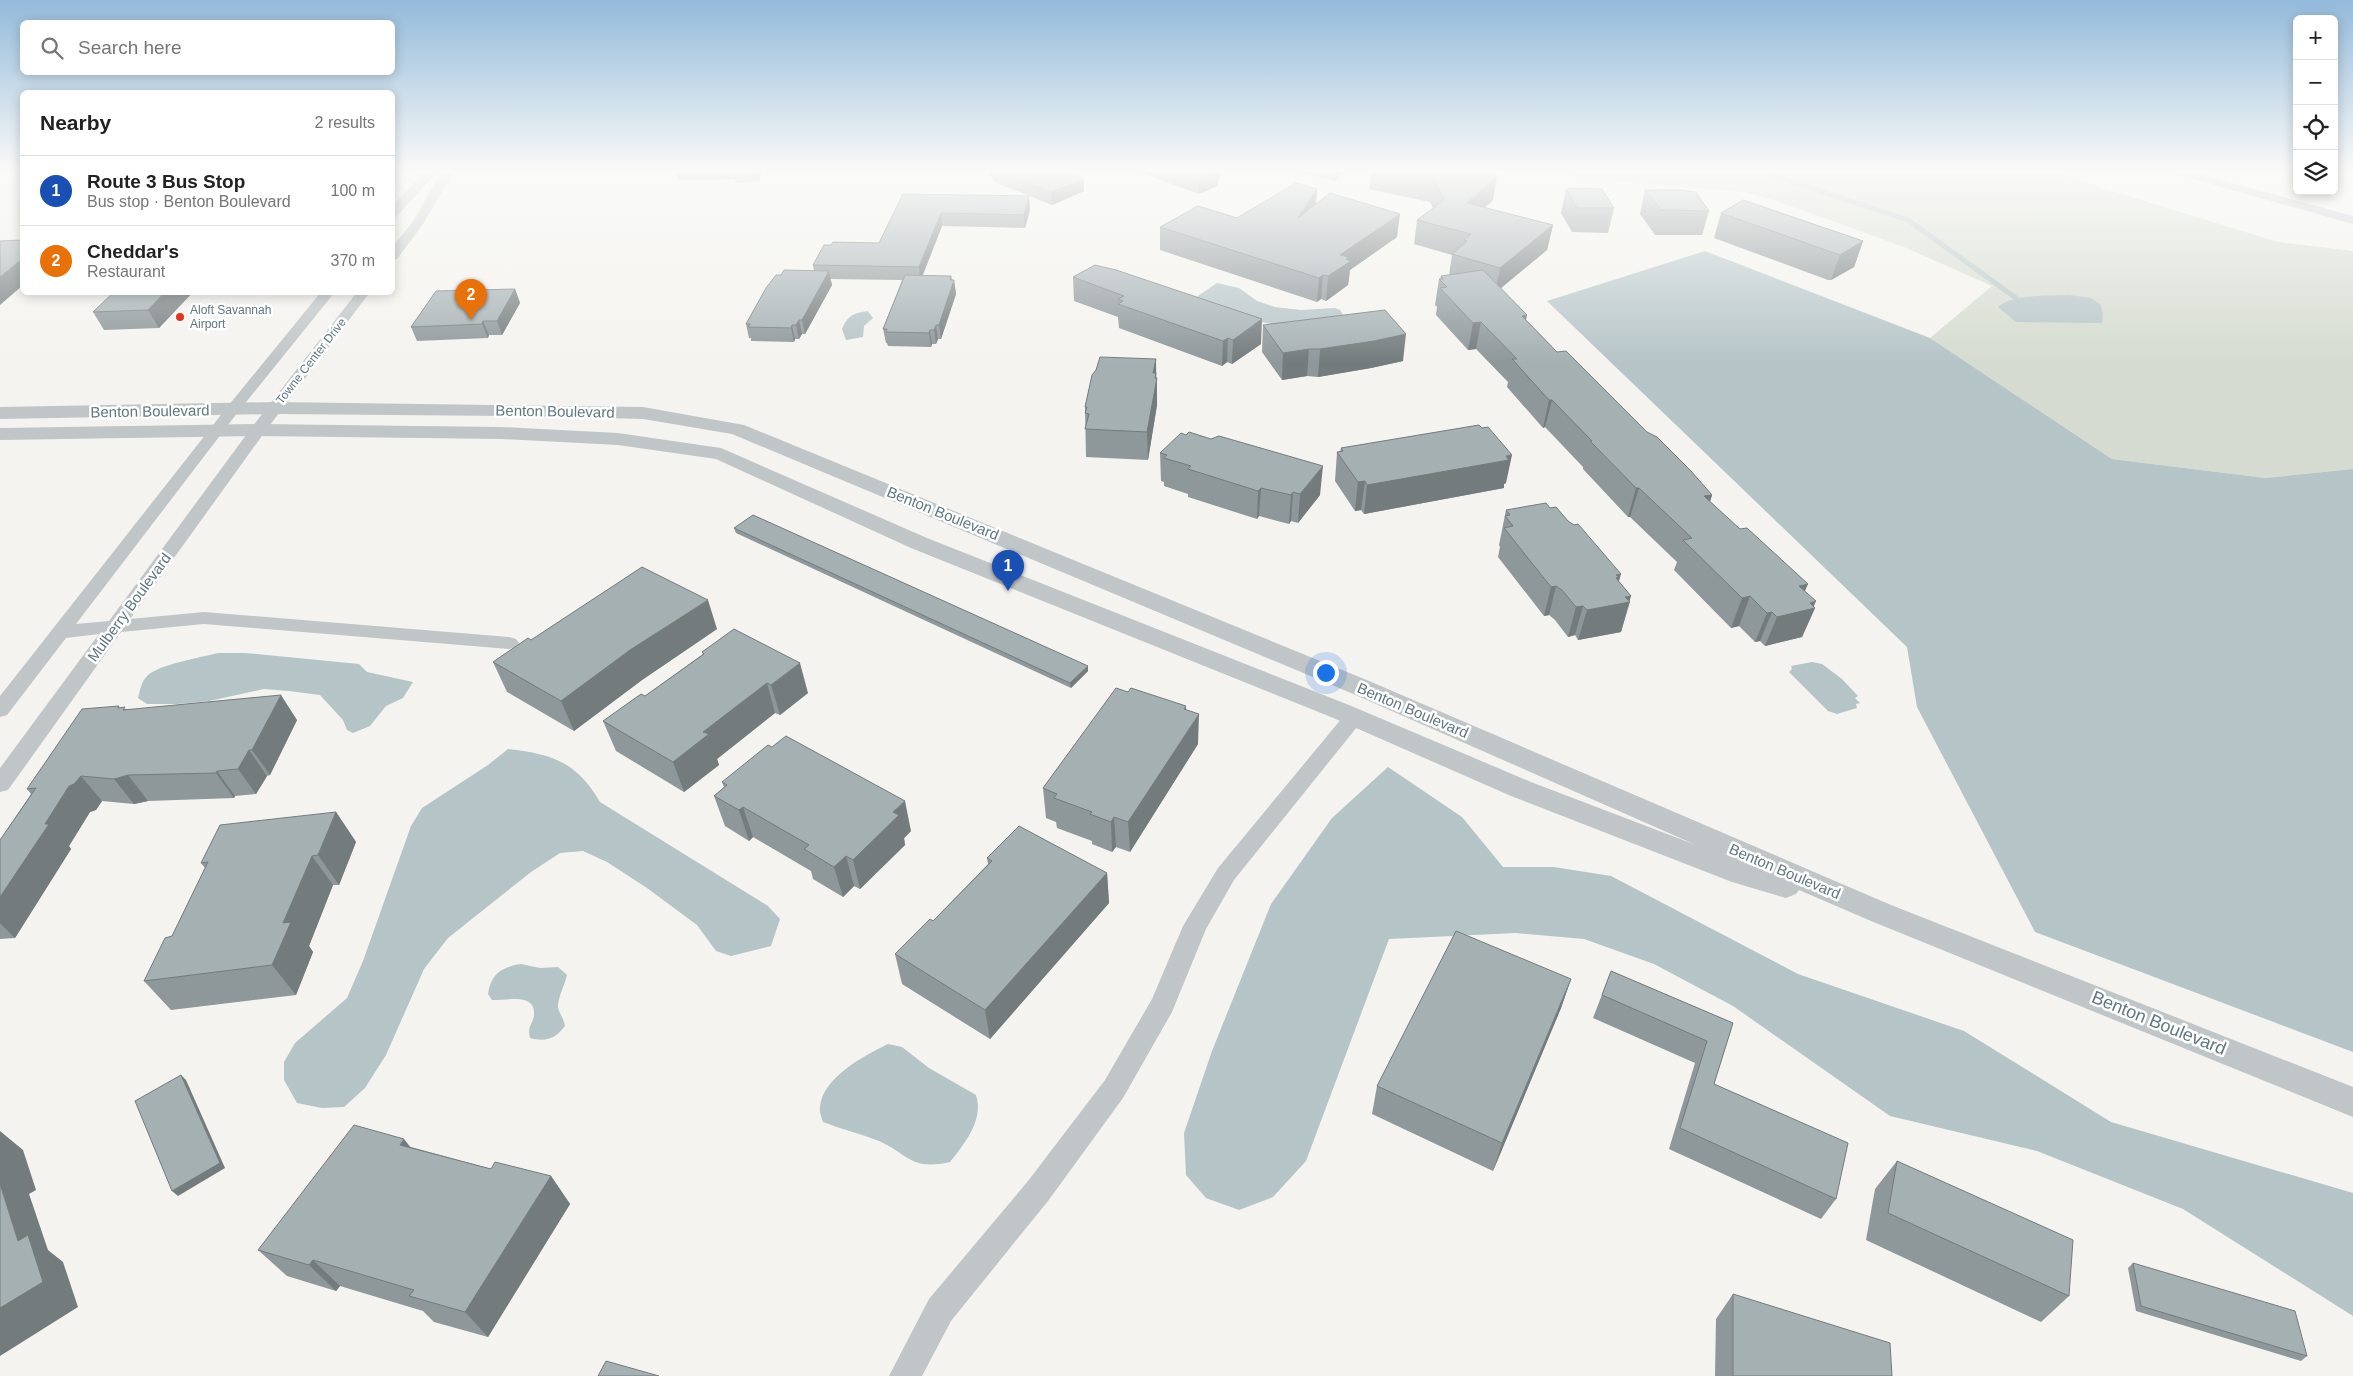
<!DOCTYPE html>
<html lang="en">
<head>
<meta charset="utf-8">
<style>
  body { margin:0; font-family:Helvetica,sans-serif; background:#f2f2f2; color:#222 }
  .controls { position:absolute; right:15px; top:15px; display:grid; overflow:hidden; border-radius:8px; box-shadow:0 2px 12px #0003 }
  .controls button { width:45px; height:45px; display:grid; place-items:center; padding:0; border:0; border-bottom:1px solid #e0e0e0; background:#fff; color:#222; font:25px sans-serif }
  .you { position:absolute; left:1325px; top:672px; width:18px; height:18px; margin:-12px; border:4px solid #fff; border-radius:50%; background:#1a73e8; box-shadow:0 0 0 8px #1a73e833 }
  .badge { display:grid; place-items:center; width:32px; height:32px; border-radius:50%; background:#0b8043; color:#fff; font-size:16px; font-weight:700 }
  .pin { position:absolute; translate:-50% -41px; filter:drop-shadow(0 1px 2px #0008) }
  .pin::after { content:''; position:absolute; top:26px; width:18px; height:15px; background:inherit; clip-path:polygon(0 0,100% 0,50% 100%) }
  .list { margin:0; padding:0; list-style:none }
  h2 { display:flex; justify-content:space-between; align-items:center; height:65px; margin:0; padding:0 20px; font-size:21px }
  h2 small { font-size:16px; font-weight:400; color:#767676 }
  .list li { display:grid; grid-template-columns:32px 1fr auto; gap:15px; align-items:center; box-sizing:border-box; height:70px; padding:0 20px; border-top:1px solid #e0e0e0 }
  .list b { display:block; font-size:19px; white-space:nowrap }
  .list p { margin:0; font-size:16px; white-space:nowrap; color:#767676 }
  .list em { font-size:16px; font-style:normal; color:#767676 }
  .icon { flex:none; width:28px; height:28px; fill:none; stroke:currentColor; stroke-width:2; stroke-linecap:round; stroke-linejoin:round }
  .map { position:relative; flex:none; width:2353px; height:1376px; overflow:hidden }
  .search { position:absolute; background:#fff; box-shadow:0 2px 12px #0003; left:20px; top:20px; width:375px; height:55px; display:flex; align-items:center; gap:12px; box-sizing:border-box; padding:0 18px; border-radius:8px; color:#767676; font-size:19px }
  .panel { position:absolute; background:#fff; box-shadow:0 2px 12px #0003; left:20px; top:90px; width:375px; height:205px; border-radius:8px }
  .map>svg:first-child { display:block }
  .green { fill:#d5dbd0 }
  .water { fill:#b5c4c7 }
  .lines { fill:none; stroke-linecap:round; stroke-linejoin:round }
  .stream { stroke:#b5c4c7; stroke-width:5 }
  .minor { fill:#c0c5c7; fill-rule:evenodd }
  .tertiary { fill:#c0c5c7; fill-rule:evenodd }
  .wall { fill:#8e979a }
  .shaded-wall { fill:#747b7d }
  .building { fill:#a5b0b3; stroke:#747b7d }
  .poi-dot { fill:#e9321a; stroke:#fff; stroke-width:2 }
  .labels { text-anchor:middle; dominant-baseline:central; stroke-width:5; stroke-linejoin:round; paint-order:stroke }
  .far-poi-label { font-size:12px; fill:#617781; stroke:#fff; text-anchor:start }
  .far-street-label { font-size:12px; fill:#617781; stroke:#fff }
  .street-label { font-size:15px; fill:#617781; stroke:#fff }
  .near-street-label { font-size:18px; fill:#617781; stroke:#fff }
</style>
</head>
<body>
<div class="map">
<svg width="2353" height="1376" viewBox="0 0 2353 1376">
  <rect width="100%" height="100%" fill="#f4f3ef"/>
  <path class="green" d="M1554,171H2047L2278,242L2353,251V469L2265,478L2112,459L1930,338L1992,286L1904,247L1777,201L1745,192L1576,177Z"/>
  <g class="water">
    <path d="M1705,251L1930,338L2112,459L2265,478L2353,469V1052L2035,932L1917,707L1907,647L1547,301Z"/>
    <path d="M1217,283L1239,288L1257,301L1275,307L1301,310L1335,308L1340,310L1343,315L1281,325L1271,324L1262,322L1195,298Z"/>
    <path d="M2069,295L2091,298L2100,304L2103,314L2102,323L2016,322L1998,307C2012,294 2050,296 2069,295Z"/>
    <path d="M868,311L873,318L864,326L863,337L846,340L842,329C848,315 854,313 868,311Z"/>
    <path d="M218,653H245L359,664L367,672L413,682L403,698L386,706L370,726L353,733L347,730L343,720L320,695L289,691L264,689L209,701L178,704H147L138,698C140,691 141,682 147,676C157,665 202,657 218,653Z"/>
    <path d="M1812,662L1822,664L1842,679L1858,696L1855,698L1860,703L1856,704L1857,708L1837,714L1828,711L1789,672L1792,669L1791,666Z"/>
    <path d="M508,749C552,754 577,762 600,802L768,906L780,919L771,946L731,956L716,951L697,925L647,888L607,862L583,851L560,853L531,872L448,938L424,969L386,1055L365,1088L344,1107L322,1108L297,1103L284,1080V1062L295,1043L347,998L363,961L411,826L422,808L488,765Z"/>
    <path d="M1388,767L1462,817L1503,867H1554L1611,876L1798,974L1964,1031L2111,1122L2353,1193V1316L2183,1209L2037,1151L1890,1116L1733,1006L1654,964L1584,939L1516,933L1389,939L1306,1161L1273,1197L1239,1210L1206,1198L1186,1175L1184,1133L1212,1051L1271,904L1332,818Z"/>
    <path d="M521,964L540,968L558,967L567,975C565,985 558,996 558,1007C559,1013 564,1019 565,1026C555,1039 546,1042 530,1038C527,1025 533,1025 534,1015C536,992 505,1001 492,1000L488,994C491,974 501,967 521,964Z"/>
    <path d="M888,1044L902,1047L929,1068L976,1095C984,1120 965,1143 950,1162C911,1171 908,1154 879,1141C861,1134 841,1129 823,1122C822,1118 819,1112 820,1107C822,1078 865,1055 888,1044Z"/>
  </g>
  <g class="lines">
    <path class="stream" d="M1759,171L1908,220L2016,298"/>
    <g class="minor">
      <path d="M426,171H438L396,217L392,218V206Z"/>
      <path d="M442,171H454L423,224L397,259L392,260V247L412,223Z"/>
      <path d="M2170,171H2188L2353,216V224L2172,173Z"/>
      <path d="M321,292H335L238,412L76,624L109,621L252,427L357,292H370L264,433L130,619L204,612L509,637L516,639L519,643L516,647L509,649L204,624L121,632L8,790L0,792V768L99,634L66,638L7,715L0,717V696L228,406Z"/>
      <path d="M1354,710L1361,712L1364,717L1361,722L1234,880L1206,929L1172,1012L1123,1098L1048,1201L951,1321L922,1376H889L929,1299L1028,1181L1105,1080L1152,999L1183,926L1218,868L1347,712Z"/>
    </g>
    <path class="tertiary" d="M275,402L643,407L744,425L1369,681L1891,905L2353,1087V1117L1871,921L1799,890L1796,894L1786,898L1732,882L1511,796L1331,717L911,548L716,459L618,445L501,439L258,436L0,440V428L258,424L501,427L618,433L721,448L927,538L1349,705L1531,782L1696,845L1351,693L732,434L643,419L525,416L275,414L0,419V407Z"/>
  </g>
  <g class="wall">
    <path d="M675,171H762L759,181L736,183L735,179L678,180Z"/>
    <path d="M989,171H1065V172L1084,191L1052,205L997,183L993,180L992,177L990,176Z"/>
    <path d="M1136,171H1221L1217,186L1199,194Z"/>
    <path d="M1292,171H1343L1336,181Z"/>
    <path d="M1371,171H1486L1494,175L1493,200L1484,208L1553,225L1547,250L1501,288L1526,320L1557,352L1647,432L1712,495L1710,502L1805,591L1815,608L1802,637L1765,646L1760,641L1755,642L1739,626L1731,628L1674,570L1677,562L1630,517H1628L1583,469V467L1545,427L1543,428L1507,387L1508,382L1476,349L1468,350L1436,315L1437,307L1435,305L1439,279H1440L1441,276L1449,275L1452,255L1414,244L1417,220L1433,208L1430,202L1369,189Z"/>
    <path d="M1317,189L1316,204L1397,237L1350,270L1348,285L1326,301L1321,299L1317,302L1160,250V227L1237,218Z"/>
    <path d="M1566,189L1614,208L1608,233L1572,232L1561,213Z"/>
    <path d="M1645,190L1709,211L1702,235H1655L1640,214Z"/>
    <path d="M903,194L1030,209L1025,228L942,226L923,275L954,280L956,294L941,339H938L936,344H932L931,347L888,346L887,343H886L883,329L902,280L830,279L832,285L805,334H802L799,339H795L794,342L751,341V338H749L746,324L781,275L814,271L813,265L831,245L879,243Z"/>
    <path d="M1721,213L1863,241L1854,267L1831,280H1828L1714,238Z"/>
    <path d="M1073,277L1261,344L1232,364L1227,362L1222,366L1119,328L1118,317L1074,301Z"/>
    <path d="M515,289L520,303L502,335H489L488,338L417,341L411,327Z"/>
    <path d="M193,292L159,328L104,330L93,312Z"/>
    <path d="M1263,325L1403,361L1371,368L1318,377L1307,376L1282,380L1262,352Z"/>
    <path d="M1156,359L1157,405L1148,460L1086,457L1085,407Z"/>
    <path d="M1186,435L1320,495L1298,523L1291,521L1289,524L1259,516L1257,519L1188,497V494L1164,486V482L1161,481L1160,453Z"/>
    <path d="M1341,448L1506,483L1504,484V488L1364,514L1361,510L1355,511L1335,481L1337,452H1340Z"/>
    <path d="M1506,510L1619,582L1630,602L1621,632L1578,640L1575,635L1568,637L1555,620L1549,615L1544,616L1498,557L1500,547L1499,545Z"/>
    <path d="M734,528L1088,671L1071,688L736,533Z"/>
    <path d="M717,629L642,680L574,731L507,692L493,662L531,640Z"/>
    <path d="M702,652L808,693L780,715L775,713L717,759L719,765L684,792L616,751L603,721L645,696L703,654Z"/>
    <path d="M121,708L126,709L297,720L270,775L267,776L256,794L235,796L234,798L148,801L134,804L102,801L96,810L90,812L69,846L71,849L15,938L0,939V840L31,794L27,789Z"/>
    <path d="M1186,710L1198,744L1130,852L1116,847L1112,852L1092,844V841L1057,828L1056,822L1046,818L1043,788Z"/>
    <path d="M722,782L911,831L904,838L905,845L860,889L854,886L843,897L813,879L811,871L753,837L749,841L725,826L714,796L724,787Z"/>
    <path d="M336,812L356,842L339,885H333L309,946L313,952L296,995L171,1010L144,981L172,936L205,868L201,863Z"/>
    <path d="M987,858L1107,873L1109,903L990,1039L902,984L895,954L933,921L988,864Z"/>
    <path d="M1611,971L1733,1023L1714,1084L1836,1199L1821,1219L1669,1149L1695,1063L1593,1018Z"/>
    <path d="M1571,979L1561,1008L1493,1171L1372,1114L1377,1086Z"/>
    <path d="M411,1147L491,1169L551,1176L570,1204L488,1337L434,1322L423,1311L340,1286L336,1291L287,1276L258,1250Z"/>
    <path d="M1897,1161L2069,1296L2041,1322L1866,1240L1875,1189Z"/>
    <path d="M2133,1263L2307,1356L2301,1361L2136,1311L2128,1268Z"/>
    <path d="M1733,1294L1892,1376H1715L1716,1319Z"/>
  </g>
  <g class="shaded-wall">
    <path d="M756,171H762L759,181Z"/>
    <path d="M1216,171H1221L1217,186L1199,194V178Z"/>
    <path d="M1337,171H1343L1336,181Z"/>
    <path d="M1494,173L1493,179L1497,176L1493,200L1463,228L1467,203Z"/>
    <path d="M1084,179V191L1052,205L1051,192Z"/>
    <path d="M1317,189L1315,212L1298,218Z"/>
    <path d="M1029,196L1030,209L1025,228L1024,215Z"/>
    <path d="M941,213L942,226L920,281L919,267Z"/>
    <path d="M1400,214L1397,237L1350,270L1348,285L1326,301L1328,276L1340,255Z"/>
    <path d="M1553,225L1547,250L1495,293L1500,268Z"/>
    <path d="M1863,241L1854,267L1831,280L1840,255Z"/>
    <path d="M22,259V286L0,305V277Z"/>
    <path d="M829,271L832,285L805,334L802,320Z"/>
    <path d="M1323,275L1321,299L1317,302L1319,278Z"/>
    <path d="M951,276L953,285L954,280L956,294L941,339L939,325Z"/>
    <path d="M515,289L520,303L502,335L497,321Z"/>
    <path d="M165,292H193L159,328L148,310Z"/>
    <path d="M1527,315L1522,341V316Z"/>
    <path d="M1262,319L1261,344L1232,364L1233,340Z"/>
    <path d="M799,320L802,334L799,339L796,325Z"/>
    <path d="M483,321L489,335L488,338L482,324Z"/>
    <path d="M1481,322L1476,349L1468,350L1473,323Z"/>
    <path d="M792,325L795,339L794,342L791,328Z"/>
    <path d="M936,325L938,339L936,344L934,330Z"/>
    <path d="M930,330L932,344L931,347L929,333Z"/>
    <path d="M1406,334L1403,361L1371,368L1318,377L1320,349Z"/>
    <path d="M1228,338L1227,362L1222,366L1223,341Z"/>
    <path d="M1309,349L1307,376L1282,380L1283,353Z"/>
    <path d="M1156,359V383L1157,378V405L1148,460L1147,432L1153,373Z"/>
    <path d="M1549,400H1552L1545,427L1543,428Z"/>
    <path d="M1512,455L1506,483L1504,484V488L1364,514L1367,485Z"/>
    <path d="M1323,466L1320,495L1298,523L1300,494Z"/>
    <path d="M1365,481L1361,510L1355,511L1358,482Z"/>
    <path d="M1261,488L1259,516L1257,519L1258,491Z"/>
    <path d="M1636,488H1639L1630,517H1628Z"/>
    <path d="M1293,492L1291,521L1289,524L1291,495Z"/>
    <path d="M1712,495L1703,524L1704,496Z"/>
    <path d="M1621,574L1613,603L1625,597L1631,596L1621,632L1578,640L1587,610L1616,575Z"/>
    <path d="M1808,584L1796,612L1810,603L1816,601L1813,608H1815L1802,637L1765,646L1777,617L1799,586Z"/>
    <path d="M1556,586L1549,615L1544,616L1551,587Z"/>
    <path d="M1750,596L1739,626L1731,628L1742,598Z"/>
    <path d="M708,600L717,629L642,680L574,731L561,701L630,650Z"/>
    <path d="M1583,606L1575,635L1568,637L1576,607Z"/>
    <path d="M1772,612L1760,641L1755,642L1767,613Z"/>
    <path d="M800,663L808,693L780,715L771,685Z"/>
    <path d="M1088,666V671L1071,688L1070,683Z"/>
    <path d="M767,683L775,713L717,759L719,765L684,792L673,762L703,732Z"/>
    <path d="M281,695L297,720L270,775L252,750Z"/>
    <path d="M1186,706V734L1199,714L1198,744L1130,852L1128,822Z"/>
    <path d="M249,750L267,776L256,794L238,769Z"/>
    <path d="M217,771L235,796L234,798L216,773Z"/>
    <path d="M128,775L148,801L134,804L114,779Z"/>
    <path d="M81,776L102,801L96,810L90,812L69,846L71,849L15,938L0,923V897L69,786Z"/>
    <path d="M905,801L911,831L904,838L905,845L860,889L853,860L893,812Z"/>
    <path d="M743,807L753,837L749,841L739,810Z"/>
    <path d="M336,812L356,842L339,885L318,855Z"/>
    <path d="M1114,817L1116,847L1112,852L1111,822Z"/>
    <path d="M312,856L333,885L309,946L313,952L296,995L272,965L283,923Z"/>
    <path d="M846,856L854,886L843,897L834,867Z"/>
    <path d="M1107,873L1109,903L990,1039L985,1010Z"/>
    <path d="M1571,979L1561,1008L1493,1171L1502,1143Z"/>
    <path d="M181,1075L186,1080L225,1168L178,1196L172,1191Z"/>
    <path d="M0,1131L23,1150L36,1190L29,1194L48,1250L63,1262L78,1307L0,1356V1308L18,1241L0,1184Z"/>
    <path d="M404,1139L426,1167L400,1145Z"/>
    <path d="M551,1176L570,1204L488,1337L465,1312Z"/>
    <path d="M313,1260L340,1286L336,1291L309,1265Z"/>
  </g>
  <g class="building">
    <path d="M997,171H1063H1062L1084,179L1051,192Z"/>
    <path d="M1178,171H1216L1199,178Z"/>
    <path d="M1398,171H1486L1494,173L1492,175L1497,176L1467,203L1553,225L1500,268L1452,254L1467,241L1464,240L1471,234L1417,220L1444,200L1433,178Z"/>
    <path d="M1296,183L1317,189L1298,218L1330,193L1400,214L1340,255L1349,257L1346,259L1351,261L1328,276L1323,275L1319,278L1160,227L1198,206L1237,218Z"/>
    <path d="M1575,188L1602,189L1614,208H1577L1566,189Z"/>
    <path d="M1645,190H1678L1696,192L1709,211L1661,210Z"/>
    <path d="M903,194L1029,196L1024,215L941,213L919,267L813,265L824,245H831L833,242L879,243Z"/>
    <path d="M1743,200L1863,241L1840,255L1837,254L1721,213Z"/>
    <path d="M22,240V259L0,277V241Z"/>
    <path d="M1095,265L1116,270L1262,319L1233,340L1228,338L1223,341L1118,304L1123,301L1118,299L1124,296L1073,277Z"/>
    <path d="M784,270L829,271L802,320H799L796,325H792L791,328L748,327L750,324H746L766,288L776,275H781Z"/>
    <path d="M1483,270L1527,315L1522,316L1557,352L1566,351L1647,432L1657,437L1691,471L1712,495L1704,496L1740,529L1747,528L1808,584L1799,586L1816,601L1810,603L1815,608L1777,617L1772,612L1767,613L1750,596L1742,598L1683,540L1692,538L1639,488H1636L1590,441H1592L1552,400H1549L1512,359H1517L1481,322L1473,323L1440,288L1447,287L1439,279H1443L1441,276Z"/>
    <path d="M905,275L951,276L950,280H954L939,325H936L934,330H930L929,333L886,332L887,329H883Z"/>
    <path d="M515,289L497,321H483L482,324L411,327L436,291Z"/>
    <path d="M114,292H165L148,310L93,312Z"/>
    <path d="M1385,310L1406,334L1374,341L1320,349H1309L1283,353L1263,325Z"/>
    <path d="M1100,357L1156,359L1153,373H1156L1155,378H1157L1147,432L1085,429L1089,414L1085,413L1087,407H1085L1092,375L1096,370Z"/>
    <path d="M1479,425L1482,428L1488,427L1512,455L1506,456L1509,460L1367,485L1365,481L1358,482L1337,452L1343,451L1341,448Z"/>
    <path d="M1189,432L1211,439L1219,436L1323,466L1300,494L1293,492L1291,495L1261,488L1258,491L1188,469L1191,466L1164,458L1167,455L1160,453L1181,433L1186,435Z"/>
    <path d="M1546,503L1550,508L1556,507L1568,521L1574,525L1578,524L1621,574L1616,575L1619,577L1616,578L1631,596L1625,597L1630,602L1587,610L1583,606L1576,607L1562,590L1556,586L1551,587L1504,528L1513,526L1505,516L1510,515L1506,510Z"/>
    <path d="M753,515L1088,666L1070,683L734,528Z"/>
    <path d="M642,567L708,600L630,650L561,701L493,662L528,638L531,640Z"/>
    <path d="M734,629L800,663L771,685L767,683L703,732L709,734L673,762L603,721L641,694L645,696L704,654L702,652Z"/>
    <path d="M1116,688L1128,692L1131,688L1186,706L1184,709L1199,714L1128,822L1114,817L1111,822L1090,814L1092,812L1054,798L1057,794L1043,788Z"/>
    <path d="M281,695L252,750H249L238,769L217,771L216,773L128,775L114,779L81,776L74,784L69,786L45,824H49L0,897V840L36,788L27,789L82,709L119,706L118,708L125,707L123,710Z"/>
    <path d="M786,736L905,801L893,812L899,815L853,860L846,856L834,867L804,849L809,845L743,807L739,810L714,796L727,785L722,782L768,745L772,747Z"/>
    <path d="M336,812L318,855L312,856L283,923L291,922L272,965L144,981L165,938L172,936L208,862L201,863L220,825Z"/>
    <path d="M1019,826L1107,873L985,1010L895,954L930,919L933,921L992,861L987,858Z"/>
    <path d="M1456,931L1571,979L1502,1143L1377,1086Z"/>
    <path d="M1611,971L1733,1023L1714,1084L1848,1143L1836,1199L1680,1128L1707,1041L1602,995Z"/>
    <path d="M181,1075L220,1163L172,1191L135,1101Z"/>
    <path d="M354,1125L404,1139L400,1145L491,1169L495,1162L551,1176L465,1312L409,1296L414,1290L313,1260L309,1265L258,1250Z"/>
    <path d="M1897,1161L2073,1240L2069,1296L1888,1213Z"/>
    <path d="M0,1184L18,1241L28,1235L43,1282L0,1308Z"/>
    <path d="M2133,1263L2295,1311L2307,1356L2141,1306Z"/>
    <path d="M1733,1294L1890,1343L1892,1376H1733Z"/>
    <path d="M606,1361L659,1376H598Z"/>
  </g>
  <linearGradient id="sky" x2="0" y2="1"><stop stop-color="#93badb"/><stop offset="0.47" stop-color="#fafaf8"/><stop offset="1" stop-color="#fafaf8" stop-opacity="0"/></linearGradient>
  <rect width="2353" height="363" fill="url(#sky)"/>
  <circle class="poi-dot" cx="180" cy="317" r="5"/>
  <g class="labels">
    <g class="far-poi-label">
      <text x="190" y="310">Aloft Savannah<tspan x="190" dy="14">Airport</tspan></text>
    </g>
    <g class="far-street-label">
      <text transform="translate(311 361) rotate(-52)">Towne Center Drive</text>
    </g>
    <g class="street-label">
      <text transform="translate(150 411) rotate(-1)">Benton Boulevard</text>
      <text transform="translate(555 411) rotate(1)">Benton Boulevard</text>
      <text transform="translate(943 513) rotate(22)">Benton Boulevard</text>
      <text transform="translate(129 607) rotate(-54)">Mulberry Boulevard</text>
      <text transform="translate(1413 710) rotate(23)">Benton Boulevard</text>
      <text transform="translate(1785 871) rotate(23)">Benton Boulevard</text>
    </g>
    <g class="near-street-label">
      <text transform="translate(2159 1023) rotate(22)">Benton Boulevard</text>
    </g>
  </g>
</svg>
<div class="controls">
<button>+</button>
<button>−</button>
<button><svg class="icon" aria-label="locate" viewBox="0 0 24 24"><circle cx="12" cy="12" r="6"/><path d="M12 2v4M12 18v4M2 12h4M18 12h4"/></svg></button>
<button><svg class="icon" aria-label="layers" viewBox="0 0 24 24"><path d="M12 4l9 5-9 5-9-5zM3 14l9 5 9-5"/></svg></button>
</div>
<div class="you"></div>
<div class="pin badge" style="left:1008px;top:591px;background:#1a4fb4">1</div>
<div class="pin badge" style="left:471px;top:320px;background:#e8710a">2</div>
<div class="search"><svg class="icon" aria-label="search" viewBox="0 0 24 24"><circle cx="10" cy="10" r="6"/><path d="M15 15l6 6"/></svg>Search here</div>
<section class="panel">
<h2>Nearby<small>2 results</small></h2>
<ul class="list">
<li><span class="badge" style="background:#1a4fb4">1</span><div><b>Route 3 Bus Stop</b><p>Bus stop · Benton Boulevard</p></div><em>100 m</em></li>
<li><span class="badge" style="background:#e8710a">2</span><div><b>Cheddar's</b><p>Restaurant</p></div><em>370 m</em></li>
</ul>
</section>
</div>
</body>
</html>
